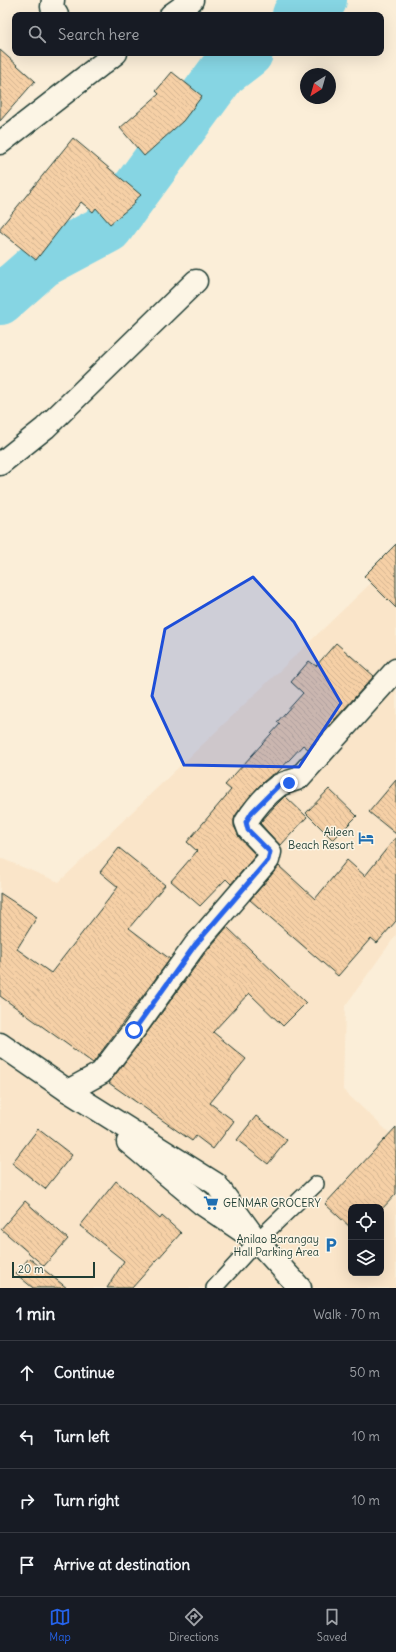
<!DOCTYPE html>
<html lang="en">
<head>
<meta charset="utf-8">
<style>
  body { margin:0; font-family:Delius,sans-serif; background:#20242c; color:#f1f3f6 }
  .controls { position:absolute; right:12px; bottom:12px; display:grid; overflow:hidden; border-radius:8px; box-shadow:0 4px 16px #0002 }
  .controls button { width:36px; height:36px; display:grid; place-items:center; padding:0; border:0; border-bottom:1px solid #363941; background:#171b24; color:#f1f3f6; font:20px sans-serif }
  .compass { position:absolute; left:300px; top:68px; width:36px; height:36px; border-radius:50%; background:#171b24; box-shadow:0 4px 16px #0002; rotate:217deg }
  .scale { position:absolute; left:12px; bottom:10px; width:83px; box-sizing:border-box; padding-left:4px; border:2px solid #1f3d34; border-top:0; font-size:11px; line-height:14px; white-space:nowrap; color:#1f3d34; -webkit-text-stroke:3px #fcf5e5; paint-order:stroke }
  .stop { position:absolute; width:12px; height:12px; margin:-9px; border:3px solid #2563eb; border-radius:50%; background:#fff }
  .stop.end { background:#2563eb; border-color:#fff; box-shadow:0 1px 4px #0008 }
  .list { margin:0; padding:0; list-style:none }
  h2 { display:flex; justify-content:space-between; align-items:center; height:52px; margin:0; padding:0 16px; font-size:17px }
  h2 small { font-size:13px; font-weight:400; color:#9ea1a6 }
  .list li { display:grid; grid-template-columns:26px 1fr auto; gap:12px; align-items:center; box-sizing:border-box; height:64px; padding:0 16px; border-top:1px solid #363941 }
  .list b { display:block; font-size:15px; white-space:nowrap }
  .list em { font-size:13px; font-style:normal; color:#9ea1a6 }
  .icon { flex:none; width:22px; height:22px; fill:none; stroke:currentColor; stroke-width:2; stroke-linecap:round; stroke-linejoin:round }
  .map { position:relative; flex:none; width:396px; height:1288px; overflow:hidden }
  .search { position:absolute; background:#171b24; box-shadow:0 4px 16px #0002; left:12px; right:12px; top:12px; height:44px; display:flex; align-items:center; gap:10px; box-sizing:border-box; padding:0 14px; border-radius:8px; color:#9ea1a6; font-size:15px }
  .sheet { height:308px; background:#171b24 }
  nav { display:flex; justify-content:space-around; align-items:center; box-sizing:border-box; height:56px; border-top:1px solid #363941; background:#171b24; font-size:11px; color:#9ea1a6 }
  nav a { display:grid; justify-items:center; gap:2px }
  nav .on { color:#2563eb }
  .map>svg:first-child { display:block }
  .built { fill:#fae5c9; fill-rule:evenodd }
  .lines { fill:none; stroke-linecap:round; stroke-linejoin:round }
  .river { stroke:#86d5e3; stroke-width:50 }
  .building { fill:url(#building-back-hatch); stroke:#1f3d34 }
  .service-casing { stroke:#1f3d34; stroke-width:18 }
  .minor-casing { stroke:#1f3d34; stroke-width:25 }
  .tertiary-casing { stroke:#1f3d34; stroke-width:25 }
  .secondary-casing { stroke:#1f3d34; stroke-width:25 }
  .service { stroke:#fcf5e5; stroke-width:15 }
  .minor { stroke:#fcf5e5; stroke-width:22 }
  .tertiary { stroke:#fcf5e5; stroke-width:22 }
  .secondary { stroke:#fcf5e5; stroke-width:22 }
  .route { stroke:#2563eb; stroke-width:5 }
  .marked { fill:#1d4ed8; fill-opacity:0.2; stroke:#1d4ed8; stroke-width:3; stroke-linejoin:round }
  .labels { text-anchor:middle; dominant-baseline:central; stroke-width:3; stroke-linejoin:round; paint-order:stroke }
  .poi-label { font-size:11px; fill:#1f3d34; stroke:#fcf5e5; text-anchor:end }
</style>
</head>
<body>
<div class="map">
<svg width="396" height="1288" viewBox="0 0 396 1288">
  <defs>
    <pattern id="building-back-hatch" width="6" height="6" patternUnits="userSpaceOnUse"><rect width="6" height="6" fill="#f6d0a6"/><path d="M-1 5l2 2M0 0l6 6M5-1l2 2" fill="none" stroke="#d2b490"/></pattern>
  </defs>
  <rect width="100%" height="100%" fill="#fbeed8"/>
  <filter id="ink" filterUnits="userSpaceOnUse"><feTurbulence type="fractalNoise" baseFrequency=".025" numOctaves="2"/><feDisplacementMap in="SourceGraphic" scale="8" xChannelSelector="R" yChannelSelector="G"/><feConvolveMatrix kernelMatrix="1 2 1 2 8 2 1 2 1" color-interpolation-filters="sRGB"/></filter>
  <g filter="url(#ink)">
    <path class="built" d="M396,559V935L345,1006L343,1090L396,1139V1288H0V858L59,882ZM351,1207H381V1273H351Z"/>
    <g class="lines">
      <g class="river">
        <path d="M297,15L322,0"/>
        <path d="M0,300L42,263L108,228L222,73L248,53"/>
      </g>
    </g>
    <g class="building">
      <path d="M0,50L35,81L0,121Z"/>
      <path d="M172,72L202,96L183,121L144,156L120,128L159,94L156,91Z"/>
      <path d="M73,138L141,195L134,201L135,203L110,224L96,208L93,212L81,202L36,260L0,231V228Z"/>
      <path d="M396,544V608L364,576Z"/>
      <path d="M336,643L374,676L308,749L303,745L278,772L270,776L261,784L243,805L235,816L234,820V826L240,838L256,855L231,884L226,879L200,906L171,881L197,851L187,842L231,790L225,785L280,724L277,722L303,693L291,682L309,661L316,666Z"/>
      <path d="M396,780V834L369,812Z"/>
      <path d="M329,789L357,816L333,840L306,813Z"/>
      <path d="M285,796L307,817L280,846L260,823L274,807Z"/>
      <path d="M396,837V921L377,943L371,938L338,976L250,900L279,866L315,899L347,860L365,876Z"/>
      <path d="M119,848L165,885L129,928L170,959L93,1063L0,996V893L37,917L17,949L51,973L118,887L100,872Z"/>
      <path d="M227,927L306,1003L283,1026L249,993L213,1032L246,1059L210,1103L234,1121L213,1149L196,1136L192,1141L109,1083L144,1037L205,953Z"/>
      <path d="M256,1116L287,1140L268,1164L237,1140Z"/>
      <path d="M396,1127V1194L381,1210V1207H351V1228L325,1204Z"/>
      <path d="M38,1129L72,1155L45,1189L12,1163Z"/>
      <path d="M116,1181L160,1219L162,1216L181,1233L132,1288H107L124,1261L80,1226Z"/>
      <path d="M25,1201L68,1239L44,1266L1,1229Z"/>
      <path d="M29,1258L67,1288H33L16,1274Z"/>
    </g>
    <g class="lines">
      <g class="service-casing">
        <path id="service" d="M214,1288L257,1241L316,1184"/>
      </g>
      <g class="minor-casing">
        <g id="minor">
          <path d="M53,0L52,7L57,15"/>
          <path d="M0,464L45,428L196,281"/>
          <path d="M68,1091L101,1073L134,1030L195,945L268,860L270,852L249,830L246,822C254,809 266,795 278,786C282,783 293,781 299,778L396,670"/>
        </g>
      </g>
      <g class="tertiary-casing">
        <g id="tertiary">
          <path d="M0,1044L68,1091L216,1184L257,1241L300,1288"/>
          <path d="M128,1142L202,1204L245,1233"/>
        </g>
      </g>
      <g class="secondary-casing">
        <g id="secondary">
          <path d="M171,15L192,0"/>
          <path d="M0,143L116,53"/>
        </g>
      </g>
      <use href="#service" class="service"/>
      <use href="#minor" class="minor"/>
      <use href="#tertiary" class="tertiary"/>
      <use href="#secondary" class="secondary"/>
    </g>
  </g>
  <g class="lines" filter="url(#ink)">
    <path class="route" d="M134,1030L195,945L268,860L270,852L248,830L246,822L252,812L279,785L289,783"/>
  </g>
  <path class="marked" d="M253,577L294,622L341,703L299,767L184,765L152,696L165,629Z"/>
  <defs>
    <g id="hotel-bare" transform="scale(1.2)"><path d="M-6-4.5h1.5V1H6V5H4.5V3h-9V5H-6ZM-4 0a1.8 1.8 0 1 1 3.6 0ZM.5 0V-2.5h3Q6-2.5 6 0Z" fill="#1f6fb2" stroke="#fcf5e5" stroke-width="2.5" paint-order="stroke"/></g>
    <g id="supermarket-bare" transform="scale(1.2)"><path d="M-6-5.5h2.5l.6 2H6L4.5 2H-2.5L-4.4-4H-6ZM-1.5 3.2a1.3 1.3 0 1 0 .1 0ZM3 3.2a1.3 1.3 0 1 0 .1 0Z" fill="#1f6fb2" stroke="#fcf5e5" stroke-width="2.5" paint-order="stroke"/></g>
    <g id="parking-bare" transform="scale(1.2)"><path d="M-3.5-5.5H1a3.5 3.5 0 0 1 0 7H-1V5.5H-3.5ZM-1-3.4V-.6H.8a1.4 1.4 0 0 0 0-2.8Z" fill="#1f6fb2" stroke="#fcf5e5" stroke-width="2.5" paint-order="stroke"/></g>
  </defs>
  <g fill-rule="evenodd">
    <use href="#hotel-bare" x="366" y="838"/>
    <use href="#supermarket-bare" x="211" y="1203"/>
    <use href="#parking-bare" x="331" y="1245"/>
  </g>
  <g class="labels">
    <g class="poi-label">
      <text x="354" y="832">Aileen<tspan x="354" dy="13">Beach Resort</tspan></text>
      <text x="223" y="1203" text-anchor="start">GENMAR GROCERY</text>
      <text x="319" y="1239">Anilao Barangay<tspan x="319" dy="13">Hall Parking Area</tspan></text>
    </g>
  </g>
</svg>
<div class="controls">
<button><svg class="icon" aria-label="locate" viewBox="0 0 24 24"><circle cx="12" cy="12" r="6"/><path d="M12 2v4M12 18v4M2 12h4M18 12h4"/></svg></button>
<button><svg class="icon" aria-label="layers" viewBox="0 0 24 24"><path d="M12 4l9 5-9 5-9-5zM3 14l9 5 9-5"/></svg></button>
</div>
<svg class="compass" viewBox="-18 -18 36 36"><path d="M0-13l5 13h-10z" fill="#e53935"/><path d="M0 13l5-13h-10z" fill="#9ea1a6"/></svg>
<div class="scale">20 m</div>
<div class="stop" style="left:134px;top:1030px"></div>
<div class="stop end" style="left:289px;top:783px"></div>
<div class="search"><svg class="icon" aria-label="search" viewBox="0 0 24 24"><circle cx="10" cy="10" r="6"/><path d="M15 15l6 6"/></svg>Search here</div>
</div>
<section class="sheet">
<h2>1 min<small>Walk · 70 m</small></h2>
<ul class="list">
<li><svg class="icon" aria-label="ahead" viewBox="0 0 24 24"><path d="M12 20V5M6 11l6-6 6 6"/></svg><div><b>Continue</b></div><em>50 m</em></li>
<li><svg class="icon" aria-label="left" viewBox="0 0 24 24"><path d="M17 20v-9H6M10 6l-5 5 5 5"/></svg><div><b>Turn left</b></div><em>10 m</em></li>
<li><svg class="icon" aria-label="right" viewBox="0 0 24 24"><path d="M7 20v-9h11M14 6l5 5-5 5"/></svg><div><b>Turn right</b></div><em>10 m</em></li>
<li><svg class="icon" aria-label="arrive" viewBox="0 0 24 24"><path d="M6 21V4h12l-3 4 3 4H6"/></svg><div><b>Arrive at destination</b></div></li>
</ul>
</section>
<nav>
<a class="on"><svg class="icon" aria-label="map" viewBox="0 0 24 24"><path d="M3 6l6-2 6 2 6-2v14l-6 2-6-2-6 2zM9 4v14M15 6v14"/></svg>Map</a>
<a><svg class="icon" aria-label="directions" viewBox="0 0 24 24"><path d="M12 3l9 9-9 9-9-9zM9 14v-3h6M13 9l2 2-2 2"/></svg>Directions</a>
<a><svg class="icon" aria-label="saved" viewBox="0 0 24 24"><path d="M7 4h10v16l-5-4-5 4z"/></svg>Saved</a>
</nav>
</body>
</html>
